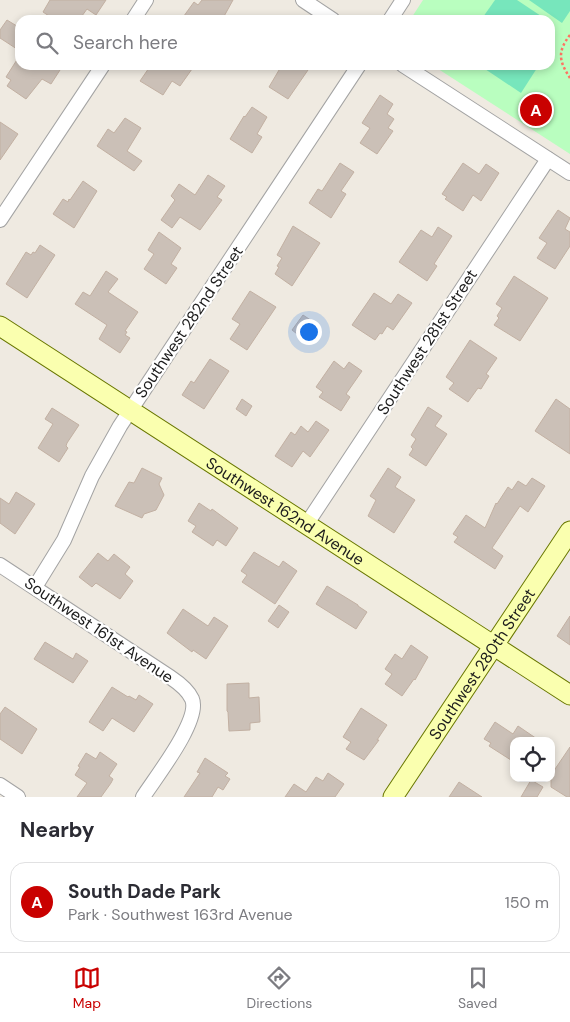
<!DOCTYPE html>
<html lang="en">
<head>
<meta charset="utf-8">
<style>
  body { margin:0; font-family:"DM Sans",sans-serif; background:#f7f7f7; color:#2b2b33 }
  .controls { position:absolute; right:15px; bottom:15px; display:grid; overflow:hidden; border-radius:10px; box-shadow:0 2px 8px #0003 }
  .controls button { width:45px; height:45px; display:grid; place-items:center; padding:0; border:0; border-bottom:1px solid #e1e1e2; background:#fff; color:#2b2b33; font:25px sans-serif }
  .you { position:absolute; left:308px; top:331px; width:18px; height:18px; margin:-12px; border:4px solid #fff; border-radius:50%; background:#1a73e8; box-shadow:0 0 0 8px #1a73e833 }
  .badge { display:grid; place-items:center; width:32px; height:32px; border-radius:50%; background:#c90100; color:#fff; font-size:16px; font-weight:700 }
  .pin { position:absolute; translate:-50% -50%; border:2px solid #fff; box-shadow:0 1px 5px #0006 }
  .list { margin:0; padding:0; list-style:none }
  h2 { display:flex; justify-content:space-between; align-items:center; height:65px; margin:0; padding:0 20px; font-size:21px }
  h2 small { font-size:16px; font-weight:400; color:#7c7c81 }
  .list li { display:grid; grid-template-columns:32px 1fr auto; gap:15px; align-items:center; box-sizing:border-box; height:80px; margin:0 10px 10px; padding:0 10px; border:1px solid #e1e1e2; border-radius:15px }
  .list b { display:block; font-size:19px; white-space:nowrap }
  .list p { margin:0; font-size:16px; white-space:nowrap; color:#7c7c81 }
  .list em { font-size:16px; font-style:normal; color:#7c7c81 }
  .icon { flex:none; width:28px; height:28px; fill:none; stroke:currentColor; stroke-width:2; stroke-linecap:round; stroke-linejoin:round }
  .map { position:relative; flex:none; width:570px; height:797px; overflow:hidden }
  .search { position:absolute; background:#fff; box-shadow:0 2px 8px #0003; left:15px; right:15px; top:15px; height:55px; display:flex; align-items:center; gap:12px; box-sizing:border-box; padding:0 18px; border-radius:15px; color:#7c7c81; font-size:19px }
  .sheet { height:155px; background:#fff }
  nav { display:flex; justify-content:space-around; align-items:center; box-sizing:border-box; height:70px; border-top:1px solid #e1e1e2; background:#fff; font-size:14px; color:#7c7c81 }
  nav a { display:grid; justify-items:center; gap:2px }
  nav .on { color:#c90100 }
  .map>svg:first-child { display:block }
  .park { fill:#b9febf }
  .pitch { fill:#77e6bc }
  .building { fill:#cbc0b7; stroke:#c2b0a2 }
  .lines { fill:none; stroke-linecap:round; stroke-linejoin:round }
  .street-casing { stroke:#a3a3a3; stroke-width:16 }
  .secondary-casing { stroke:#697700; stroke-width:21 }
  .path { stroke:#ff7362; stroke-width:2.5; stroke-dasharray:2.5 2.5; stroke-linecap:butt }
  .street { stroke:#fff; stroke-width:14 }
  .secondary { stroke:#faffaf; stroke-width:19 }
  .labels { text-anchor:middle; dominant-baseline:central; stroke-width:4.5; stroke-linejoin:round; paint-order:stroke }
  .street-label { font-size:16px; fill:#1c1c1c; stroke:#fff }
</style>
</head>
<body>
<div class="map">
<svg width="570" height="797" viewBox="0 0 570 797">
  <rect width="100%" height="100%" fill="#efeae1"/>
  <path class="park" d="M423,0H570V154L432,65H550V20H410Z"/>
  <g class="pitch">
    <path d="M495,0H517L547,20H489L483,17Z"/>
    <path d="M529,0H570V11L562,23Z"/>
    <path d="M479,65H539L521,93Z"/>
  </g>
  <g class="building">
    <path d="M50,0H106L96,15L87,9L79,20H55L43,12Z"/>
    <path d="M202,0H233L222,20H181L194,2L198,5Z"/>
    <path d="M7,20L20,28V51L0,38V30Z"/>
    <path d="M20,55V66L52,65L60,70L51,84L42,79L26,99L7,86L11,80L6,77Z"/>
    <path d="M151,65H186L192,69L180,86L172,81L163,95L140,81Z"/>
    <path d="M282,65H300L308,70L288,99L269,87Z"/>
    <path d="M380,95L393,104L387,114L394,119L388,128L393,131L377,154L360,143L370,128L362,123Z"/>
    <path d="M252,107L267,117L257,134L262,137L252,153L230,139L244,116L245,117Z"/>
    <path d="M125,118L141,128L127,151L142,161L134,171L97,146L108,129L114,133Z"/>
    <path d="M0,122L18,134L0,160Z"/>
    <path d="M340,163L354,172L341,191L346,194L331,218L309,203L318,189L322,191Z"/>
    <path d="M463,163L479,174L486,164L499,173L481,201L473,195L463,211L445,199L447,197L442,194Z"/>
    <path d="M208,175L225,186L217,197L222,200L200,230L180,217L172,228L161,220L175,200L171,196L179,184L195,195Z"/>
    <path d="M83,181L97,191L74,228L53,214L63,199L68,202L69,199L70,200Z"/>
    <path d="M558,210L570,218L565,229L570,232V246L555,269L537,258L547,243L539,238Z"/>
    <path d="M293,226L320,243L292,286L275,274L279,267L277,266L282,258L277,255Z"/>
    <path d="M438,227L452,236L434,264L437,266L427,281L399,262L421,230L432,237Z"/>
    <path d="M159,232L181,248L171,264L177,268L166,284L144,269L154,254L148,250Z"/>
    <path d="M40,245L55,255L27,298L6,284L26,252L31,255L33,252L35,253Z"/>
    <path d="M106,271L118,279L108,292L138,312L125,331L127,332L125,335L130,338L120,353L99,339L107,325L75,304L83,292L90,296Z"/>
    <path d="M514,276L548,298L520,341L494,325L499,318L497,316L502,308L496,304Z"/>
    <path d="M250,291L276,307L247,350L230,339L240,324L232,319Z"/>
    <path d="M374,293L391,304L398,294L412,303L393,330L387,326L382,334L380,333L375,340L352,325Z"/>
    <path d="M303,315L312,321L301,337L292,330Z"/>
    <path d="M470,340L497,358L486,374L489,376L481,389L478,388L468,402L449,389L454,383L446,377Z"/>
    <path d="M210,359L229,371L204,409L182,395L191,381L194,383Z"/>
    <path d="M334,361L344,369L349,362L362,371L346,394L350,397L341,411L319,397L323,392L316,387Z"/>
    <path d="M242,399L252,406L246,416L236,409Z"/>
    <path d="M556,399L570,409V454L535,431Z"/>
    <path d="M428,407L442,416L435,426L447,434L426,466L409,455L413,449L411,447L416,439L411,435Z"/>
    <path d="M52,408L79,425L67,443L66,446L68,448L59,462L38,448L53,424L45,419Z"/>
    <path d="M316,421L329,430L310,457L303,451L292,467L275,456L291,432L295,435L301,426L308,432Z"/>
    <path d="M142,468L162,478L159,484L164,495L156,510L144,514L142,518L115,506L129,482L134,483Z"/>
    <path d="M388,468L401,477L395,487L415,500L394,533L368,516L376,500L370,496Z"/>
    <path d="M532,478L545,486L528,512L520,506L492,548L503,556L495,569L454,542L458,537L453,534L466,515L485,528L496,503L497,504L508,487L512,490L518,481L526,486Z"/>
    <path d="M16,492L35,504L15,534L0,523V498L9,504Z"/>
    <path d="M199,503L211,511L212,509L238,528L226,546L217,540L213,546L192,532L196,526L188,521Z"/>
    <path d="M254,552L279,567L283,561L297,571L275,604L242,582L247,575L241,571Z"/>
    <path d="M98,553L108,561L114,554L130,567L125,574L133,581L120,599L96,583L92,587L79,577Z"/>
    <path d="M327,586L358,605V606L367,612L356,629L316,604Z"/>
    <path d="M279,605L289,612L278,628L268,621Z"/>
    <path d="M183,609L208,626L214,617L228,626L206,659L193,650L192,652L167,633Z"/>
    <path d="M570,616V645L557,636Z"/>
    <path d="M45,642L73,659L76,653L88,661L73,683L34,659Z"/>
    <path d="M411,645L428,657L415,680L414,679L402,696L385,684L392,674L385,669L395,654L402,659Z"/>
    <path d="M249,683V698L259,697L260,722L250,723V730L229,731L228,712L227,711V684Z"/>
    <path d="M112,687L128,697L129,696L136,700L139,695L153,704L134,732L112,718L103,731L89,722Z"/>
    <path d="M5,707L37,729L22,754L0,739V714Z"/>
    <path d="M361,708L387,725L377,740H379L364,760L346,749L351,742L343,737Z"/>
    <path d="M495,722L513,734L518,726L540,741H514V762L489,746L491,743L484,739Z"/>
    <path d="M570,747V797H567L551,787V775Z"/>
    <path d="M100,752L117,764L109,776L113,779L111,783L101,797H77L87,783L75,775L80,767L78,766L86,753L96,759Z"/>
    <path d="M205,758L228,773L225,776L230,779L223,790L218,787L212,797H184L200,773L197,772Z"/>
    <path d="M328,773L344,784L335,797H285L294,784L306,792L316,777L323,781Z"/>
    <path d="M531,780L543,787L537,797H521Z"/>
    <path d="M459,782L482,797H449Z"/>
  </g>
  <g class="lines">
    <g class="street-casing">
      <g id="street">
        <path d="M303,0L333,20"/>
        <path d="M133,20L146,0"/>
        <path d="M390,20L403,0"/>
        <path d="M403,65L570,173"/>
        <path d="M0,220L103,65"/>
        <path d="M306,525L548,159"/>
        <path d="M0,565L170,677C179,683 188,690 192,699C201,720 155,778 143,797"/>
        <path d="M35,587L64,540L92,476L120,426L359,65"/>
        <path d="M0,785L18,797"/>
      </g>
    </g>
    <g class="secondary-casing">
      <g id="secondary">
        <path id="s1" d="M0,326L570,695"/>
        <path id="s2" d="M393,797L570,531"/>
      </g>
    </g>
    <path class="path" d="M570,35C557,52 559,61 570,78"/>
    <use href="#street" class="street"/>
    <use href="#secondary" class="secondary"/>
  </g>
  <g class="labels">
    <g class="street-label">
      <text transform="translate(189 322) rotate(-56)">Southwest 282nd Street</text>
      <text transform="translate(427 342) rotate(-57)">Southwest 281st Street</text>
      <text stroke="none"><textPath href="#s1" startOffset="340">Southwest 162nd Avenue</textPath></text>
      <text transform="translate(99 630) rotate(34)">Southwest 161st Avenue</text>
      <text stroke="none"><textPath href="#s2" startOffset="160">Southwest 280th Street</textPath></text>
    </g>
  </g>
</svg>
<div class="controls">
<button><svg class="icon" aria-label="locate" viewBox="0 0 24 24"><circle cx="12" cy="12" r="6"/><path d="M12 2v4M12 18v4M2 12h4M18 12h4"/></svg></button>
</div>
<div class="you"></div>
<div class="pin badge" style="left:536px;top:110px">A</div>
<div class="search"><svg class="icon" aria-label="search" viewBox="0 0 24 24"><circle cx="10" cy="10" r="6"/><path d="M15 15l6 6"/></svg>Search here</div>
</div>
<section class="sheet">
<h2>Nearby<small></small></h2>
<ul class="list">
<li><span class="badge">A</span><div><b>South Dade Park</b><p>Park · Southwest 163rd Avenue</p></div><em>150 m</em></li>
</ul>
</section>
<nav>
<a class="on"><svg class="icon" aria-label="map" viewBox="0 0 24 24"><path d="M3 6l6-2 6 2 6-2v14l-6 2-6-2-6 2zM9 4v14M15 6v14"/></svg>Map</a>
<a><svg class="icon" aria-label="directions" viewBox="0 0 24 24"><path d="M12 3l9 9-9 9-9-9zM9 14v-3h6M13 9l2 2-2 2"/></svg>Directions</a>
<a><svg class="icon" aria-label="saved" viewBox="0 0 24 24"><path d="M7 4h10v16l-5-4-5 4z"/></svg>Saved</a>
</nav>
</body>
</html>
